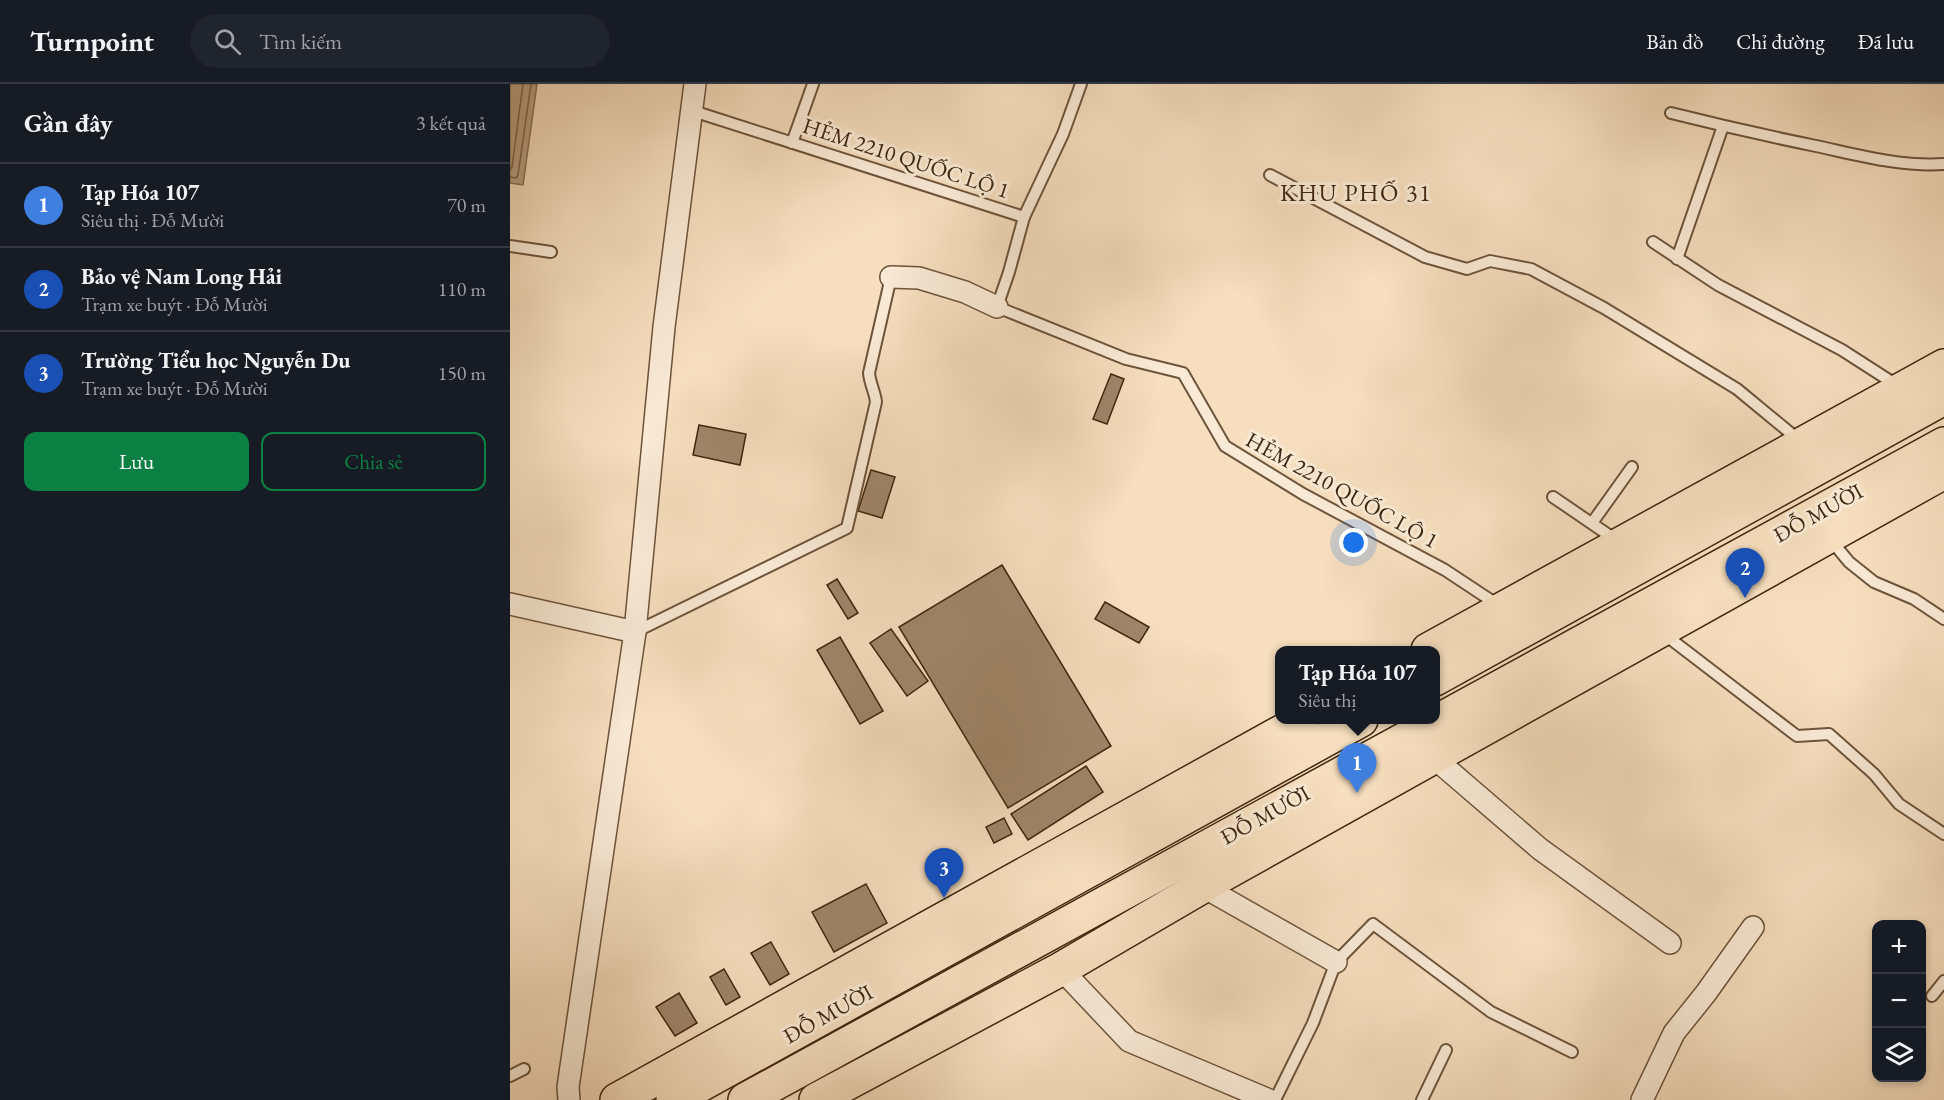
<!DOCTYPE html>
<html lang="vi">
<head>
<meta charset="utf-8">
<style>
  body { margin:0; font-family:"EB Garamond",serif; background:#20242c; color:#f1f3f6 }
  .controls { position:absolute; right:18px; bottom:18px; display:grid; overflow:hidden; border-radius:12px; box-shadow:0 3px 9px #0003 }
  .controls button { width:54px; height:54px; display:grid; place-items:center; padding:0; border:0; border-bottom:2px solid #363941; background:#171b24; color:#f1f3f6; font:30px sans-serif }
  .you { position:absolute; left:844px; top:459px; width:21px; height:21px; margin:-15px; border:4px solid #fff; border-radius:50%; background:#1a73e8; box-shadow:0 0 0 9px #1a73e833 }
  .badge { display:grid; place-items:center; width:39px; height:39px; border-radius:50%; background:#0b8043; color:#fff; font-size:20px; font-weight:700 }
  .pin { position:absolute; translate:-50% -50px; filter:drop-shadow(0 2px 3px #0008) }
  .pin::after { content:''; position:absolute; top:32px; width:21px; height:18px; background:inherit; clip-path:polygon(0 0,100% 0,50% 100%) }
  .popup { position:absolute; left:765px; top:562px; width:165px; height:78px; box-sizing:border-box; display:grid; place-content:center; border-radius:12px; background:#171b24; filter:drop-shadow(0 2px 4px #0005); font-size:20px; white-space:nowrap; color:#9ea1a6 }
  .popup b { font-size:22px; color:#f1f3f6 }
  .popup::after { content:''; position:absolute; left:50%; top:100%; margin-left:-12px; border:12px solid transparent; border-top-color:#171b24 }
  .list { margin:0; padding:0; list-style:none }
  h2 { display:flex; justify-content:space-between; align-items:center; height:78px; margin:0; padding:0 24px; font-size:26px }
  h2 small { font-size:20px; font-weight:400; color:#9ea1a6 }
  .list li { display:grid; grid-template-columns:39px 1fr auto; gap:18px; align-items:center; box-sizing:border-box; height:84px; padding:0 24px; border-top:2px solid #363941 }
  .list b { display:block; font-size:22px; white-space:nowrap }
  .list p { margin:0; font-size:20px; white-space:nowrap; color:#9ea1a6 }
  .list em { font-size:20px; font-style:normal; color:#9ea1a6 }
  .actions { display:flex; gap:12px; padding:18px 24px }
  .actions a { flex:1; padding:14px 0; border:2px solid #0b8043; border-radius:12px; text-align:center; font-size:21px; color:#0b8043 }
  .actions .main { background:#0b8043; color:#fff }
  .icon { flex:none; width:33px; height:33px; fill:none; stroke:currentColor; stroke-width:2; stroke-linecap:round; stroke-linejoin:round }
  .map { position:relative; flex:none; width:1434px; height:1016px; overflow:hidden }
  header { display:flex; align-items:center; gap:36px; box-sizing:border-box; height:84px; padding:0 30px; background:#171b24; border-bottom:2px solid #363941 }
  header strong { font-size:28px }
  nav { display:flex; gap:33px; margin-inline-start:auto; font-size:21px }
  .search { width:420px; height:54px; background:#20242c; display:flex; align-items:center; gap:15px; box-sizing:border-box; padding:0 21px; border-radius:33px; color:#9ea1a6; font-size:22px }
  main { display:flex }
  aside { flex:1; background:#171b24 }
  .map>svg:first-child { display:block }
  .water { fill:#b89f82; stroke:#886f54; stroke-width:1.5 }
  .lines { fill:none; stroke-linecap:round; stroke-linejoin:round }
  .shore { stroke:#7c6248; stroke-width:1.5 }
  .building { fill:#9f866a; stroke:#40260f; stroke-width:1.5 }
  .service-casing { stroke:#6e543b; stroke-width:14 }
  .minor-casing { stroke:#6e543b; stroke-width:24 }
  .trunk-casing { stroke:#40260f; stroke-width:36 }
  .service { stroke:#f9ead5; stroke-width:10 }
  .minor { stroke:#f9ead5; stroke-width:21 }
  .trunk { stroke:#f6debe; stroke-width:33 }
  .labels { text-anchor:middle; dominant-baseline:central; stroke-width:6; stroke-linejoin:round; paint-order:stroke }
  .street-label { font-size:22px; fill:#40260f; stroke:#f9ead5 }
  .neighbourhood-label { font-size:24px; letter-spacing:1.5px; fill:#40260f; stroke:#f9ead5 }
</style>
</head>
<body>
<header>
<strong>Turnpoint</strong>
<div class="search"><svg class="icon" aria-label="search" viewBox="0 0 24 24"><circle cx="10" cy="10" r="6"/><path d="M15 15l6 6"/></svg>Tìm kiếm</div>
<nav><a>Bản đồ</a><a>Chỉ đường</a><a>Đã lưu</a></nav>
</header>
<main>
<aside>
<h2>Gần đây<small>3 kết quả</small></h2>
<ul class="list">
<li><span class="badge" style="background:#3f7fe0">1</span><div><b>Tạp Hóa 107</b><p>Siêu thị · Đỗ Mười</p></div><em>70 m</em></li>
<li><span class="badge" style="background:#1a4fb4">2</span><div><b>Bảo vệ Nam Long Hải</b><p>Trạm xe buýt · Đỗ Mười</p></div><em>110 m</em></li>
<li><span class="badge" style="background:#1a4fb4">3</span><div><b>Trường Tiểu học Nguyễn Du</b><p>Trạm xe buýt · Đỗ Mười</p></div><em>150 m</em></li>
</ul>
<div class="actions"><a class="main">Lưu</a><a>Chia sẻ</a></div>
</aside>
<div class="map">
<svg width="1434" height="1016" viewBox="0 0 1434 1016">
  <rect width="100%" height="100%" fill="#f6debe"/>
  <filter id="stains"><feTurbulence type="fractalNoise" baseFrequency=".00333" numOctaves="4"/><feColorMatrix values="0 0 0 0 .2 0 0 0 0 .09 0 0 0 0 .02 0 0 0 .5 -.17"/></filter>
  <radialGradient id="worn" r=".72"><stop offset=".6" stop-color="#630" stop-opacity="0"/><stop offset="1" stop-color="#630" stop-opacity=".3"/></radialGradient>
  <path class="water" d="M0,0H27L13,101L0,99Z"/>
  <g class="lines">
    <g class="shore">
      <path d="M0,86L2,83L13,0"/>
      <path d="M0,93L6,94L8,91L21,0"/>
    </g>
  </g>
  <g class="building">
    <path d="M601,290L614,295L597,340L583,335Z"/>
    <path d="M189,341L236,350L230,381L183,371Z"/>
    <path d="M361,386L385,393L372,434L348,427Z"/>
    <path d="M492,481L601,662L498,724L389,543Z"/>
    <path d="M327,495L348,529L338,535L317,501Z"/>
    <path d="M595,518L639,543L629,559L585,535Z"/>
    <path d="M381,545L418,597L397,612L360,559Z"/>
    <path d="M330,553L373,627L350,640L307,566Z"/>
    <path d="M576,682L593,708L518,756L501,730Z"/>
    <path d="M494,734L502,750L484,759L476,743Z"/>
    <path d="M356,800L377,839L324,868L302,828Z"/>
    <path d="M261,858L279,890L260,901L241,869Z"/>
    <path d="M214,885L230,913L216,921L200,893Z"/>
    <path d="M169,909L187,939L165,952L146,923Z"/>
  </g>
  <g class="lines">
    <g class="service-casing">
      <g id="service">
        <path d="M183,27L514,133L499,188L487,223L616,275L673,289L715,362L793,410L935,486L988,521"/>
        <path d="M1161,29C1209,41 1257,52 1306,62C1348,71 1391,83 1434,80"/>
        <path d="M282,59L303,0"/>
        <path d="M760,91L915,173L957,185L980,177L1021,185L1094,224L1227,305L1290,357"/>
        <path d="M514,133L553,50L571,0"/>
        <path d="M1143,158L1208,201L1332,266L1388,302"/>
        <path d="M0,162L41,168"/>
        <path d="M1167,175L1213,42"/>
        <path d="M1043,413L1106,456"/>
        <path d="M1082,439L1122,383"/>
        <path d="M1320,455L1339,478L1364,498L1404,515L1434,535"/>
        <path d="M125,548L337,444L366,318C365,308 360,300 359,289L381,193"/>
        <path d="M1154,550L1287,652L1319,650L1364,690L1389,720L1434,750"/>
        <path d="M1422,912L1434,897"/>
        <path d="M0,992L14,985"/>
        <path d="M765,1016L803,939L826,878L863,840L981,928L1062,968"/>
        <path d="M912,1016L936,966"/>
      </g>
    </g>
    <g class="minor-casing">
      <g id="minor">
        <path d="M381,193L409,194L455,208L487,223"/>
        <path d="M0,520L125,548"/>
        <path d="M923,673L1030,765L1160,859"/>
        <path d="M692,802L826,878"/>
        <path d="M551,885L619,957L759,1016"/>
        <path d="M59,1016L58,1003L125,548L154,243L185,0"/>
        <path d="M1132,1016L1164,949L1196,909L1243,843"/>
      </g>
    </g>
    <g class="trunk-casing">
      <g id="trunk">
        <path d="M918,566L1434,282"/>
        <path d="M925,595L1434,314"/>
        <path d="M107,1016L793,636"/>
        <path d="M163,1016L851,636"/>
        <path d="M235,1016L1434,360"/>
        <path d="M306,1016L551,885L712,791L1434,388"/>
      </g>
    </g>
    <use href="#service" class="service"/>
    <use href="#minor" class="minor"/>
    <use href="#trunk" class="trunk"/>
  </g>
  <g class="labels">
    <g class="street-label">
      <text transform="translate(396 74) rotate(18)">HẺM 2210 QUỐC LỘ 1</text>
      <text transform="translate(832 406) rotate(29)">HẺM 2210 QUỐC LỘ 1</text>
      <text transform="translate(1308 429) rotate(-29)">ĐỖ MƯỜI</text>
      <text transform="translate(755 731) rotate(-29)">ĐỖ MƯỜI</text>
      <text transform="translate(318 930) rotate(-29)">ĐỖ MƯỜI</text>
    </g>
    <g class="neighbourhood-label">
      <text x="846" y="108">KHU PHỐ 31</text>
    </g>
  </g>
  <rect width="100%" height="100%" filter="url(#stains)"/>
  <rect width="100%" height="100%" fill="url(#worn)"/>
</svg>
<div class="controls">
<button>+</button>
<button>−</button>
<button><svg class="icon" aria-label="layers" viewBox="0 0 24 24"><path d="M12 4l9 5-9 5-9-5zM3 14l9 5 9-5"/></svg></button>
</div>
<div class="you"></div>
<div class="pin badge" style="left:847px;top:709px;background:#3f7fe0">1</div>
<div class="popup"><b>Tạp Hóa 107</b>Siêu thị</div>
<div class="pin badge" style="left:1235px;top:514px;background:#1a4fb4">2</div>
<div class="pin badge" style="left:434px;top:814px;background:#1a4fb4">3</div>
</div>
</main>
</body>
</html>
